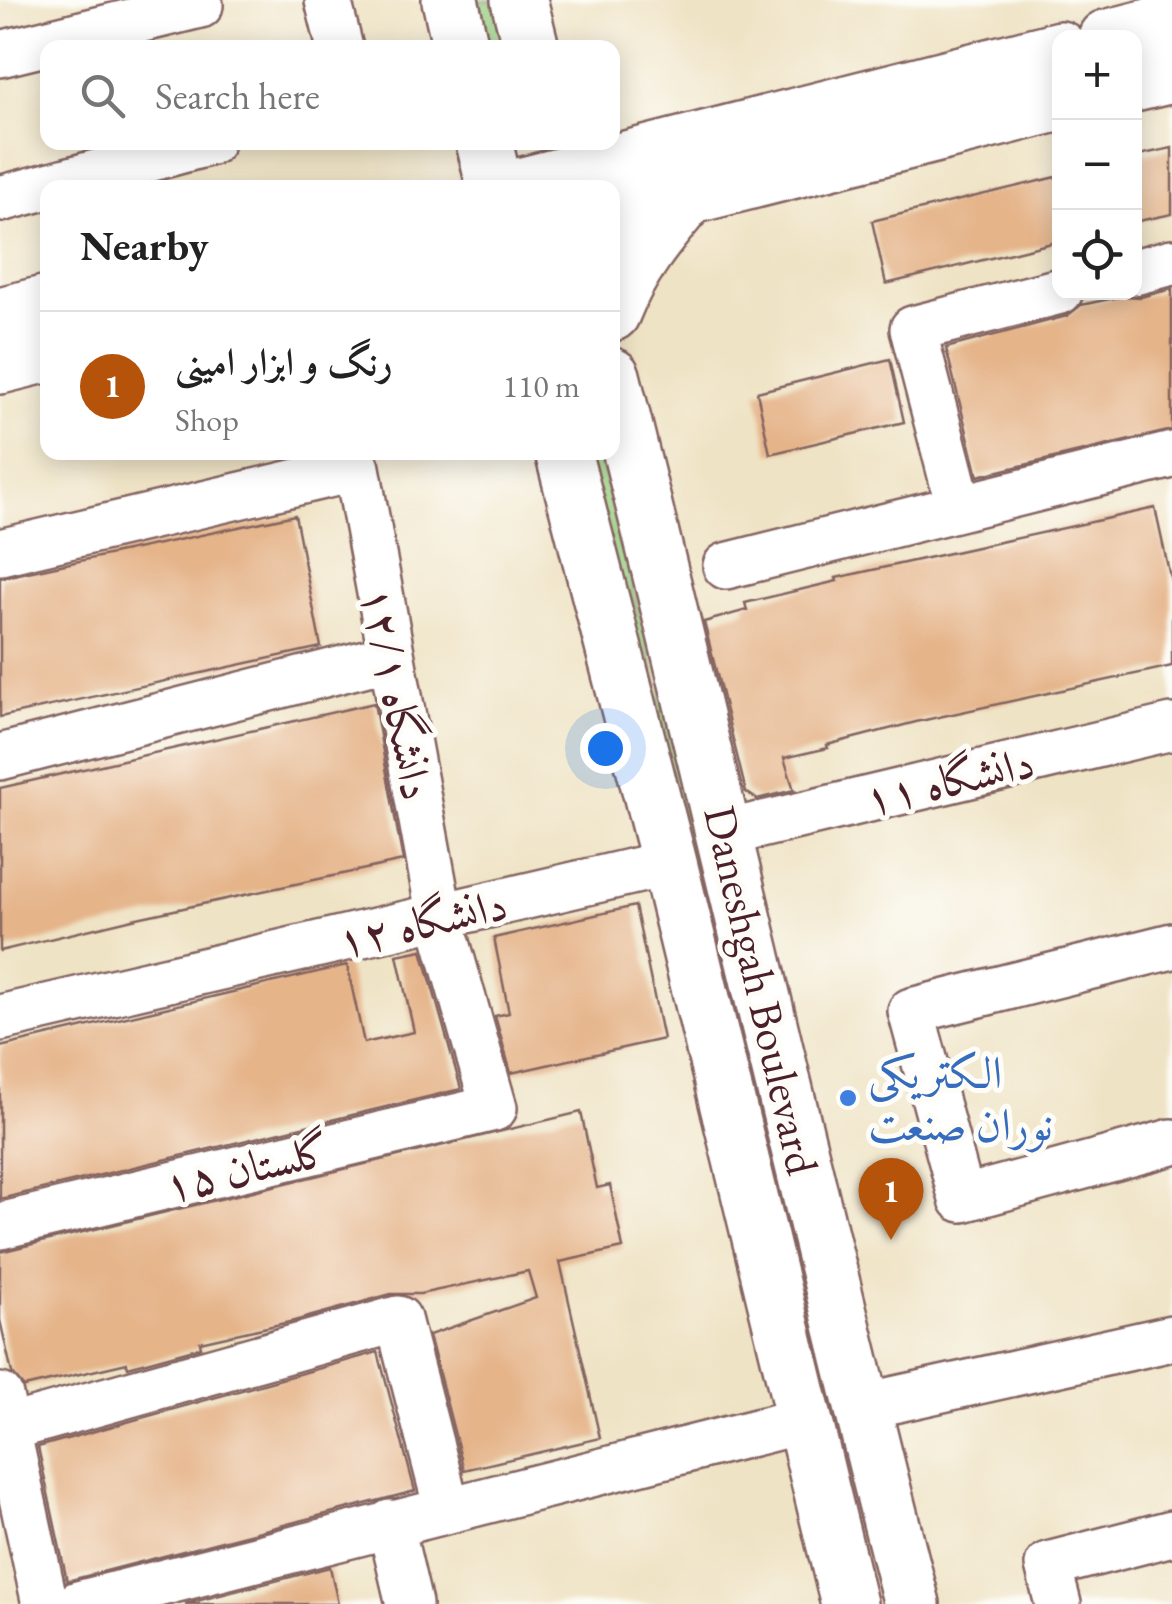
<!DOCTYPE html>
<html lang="en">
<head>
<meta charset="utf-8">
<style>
  body { margin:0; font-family:"EB Garamond",Amiri,serif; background:#f2f2f2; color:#222 }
  .controls { position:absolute; right:30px; top:30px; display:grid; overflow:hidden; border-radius:20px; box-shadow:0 5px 25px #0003 }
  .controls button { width:90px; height:90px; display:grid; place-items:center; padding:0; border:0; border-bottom:2px solid #e0e0e0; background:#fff; color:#222; font:50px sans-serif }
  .you { position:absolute; left:605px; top:748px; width:35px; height:35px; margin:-25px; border:8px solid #fff; border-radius:50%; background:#1a73e8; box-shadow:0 0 0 15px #1a73e833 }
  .badge { display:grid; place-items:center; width:65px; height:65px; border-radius:50%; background:#b45309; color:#fff; font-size:32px; font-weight:700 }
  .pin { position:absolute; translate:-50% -82px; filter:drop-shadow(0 2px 5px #0008) }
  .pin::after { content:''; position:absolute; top:52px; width:35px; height:30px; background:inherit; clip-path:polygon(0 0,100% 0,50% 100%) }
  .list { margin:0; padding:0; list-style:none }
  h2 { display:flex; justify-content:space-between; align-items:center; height:130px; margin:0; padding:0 40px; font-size:42px }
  h2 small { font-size:32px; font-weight:400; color:#767676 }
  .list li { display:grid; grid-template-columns:65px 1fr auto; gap:30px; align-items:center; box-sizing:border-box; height:150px; padding:0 40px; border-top:2px solid #e0e0e0 }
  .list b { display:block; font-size:38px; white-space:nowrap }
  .list p { margin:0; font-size:32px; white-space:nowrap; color:#767676 }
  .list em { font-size:32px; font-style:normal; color:#767676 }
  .icon { flex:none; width:55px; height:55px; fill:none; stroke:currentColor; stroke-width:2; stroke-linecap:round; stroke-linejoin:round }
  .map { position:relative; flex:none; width:1172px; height:1604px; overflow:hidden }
  .search { position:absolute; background:#fff; box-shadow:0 5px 25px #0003; left:40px; top:40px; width:580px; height:110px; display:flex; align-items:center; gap:25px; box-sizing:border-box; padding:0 35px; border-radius:20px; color:#767676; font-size:38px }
  .panel { position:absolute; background:#fff; box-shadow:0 5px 25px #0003; left:40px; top:180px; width:580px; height:280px; border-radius:20px }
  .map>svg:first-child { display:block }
  .green { fill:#94ca7c; stroke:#6f7454; stroke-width:2.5 }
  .building { fill:#e5b489 }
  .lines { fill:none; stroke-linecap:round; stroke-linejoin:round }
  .minor-casing { stroke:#846461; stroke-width:50 }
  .major-casing { stroke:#846461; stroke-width:60 }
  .minor { stroke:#fff; stroke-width:45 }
  .major { stroke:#fff; stroke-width:55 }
  .shop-dot { fill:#3f7fe0; stroke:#fdfcf7; stroke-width:4 }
  .labels { text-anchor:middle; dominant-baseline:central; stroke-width:10; stroke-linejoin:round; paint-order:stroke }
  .street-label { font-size:45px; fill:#4a1f2b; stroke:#fdfcf7 }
  .shop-label { font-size:45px; fill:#366cbe; stroke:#fdfcf7; text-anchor:start }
</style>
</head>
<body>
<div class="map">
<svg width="1172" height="1604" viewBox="0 0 1172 1604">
  <rect width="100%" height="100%" fill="#fdfcf7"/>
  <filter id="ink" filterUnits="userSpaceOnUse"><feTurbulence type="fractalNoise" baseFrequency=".01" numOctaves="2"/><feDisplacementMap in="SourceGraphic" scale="20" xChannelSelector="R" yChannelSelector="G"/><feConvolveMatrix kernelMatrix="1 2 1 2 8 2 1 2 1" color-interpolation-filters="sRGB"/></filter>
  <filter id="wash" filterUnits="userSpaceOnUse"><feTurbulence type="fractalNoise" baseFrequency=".0048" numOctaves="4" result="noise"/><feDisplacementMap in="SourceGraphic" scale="40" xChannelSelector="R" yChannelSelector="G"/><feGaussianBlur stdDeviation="2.25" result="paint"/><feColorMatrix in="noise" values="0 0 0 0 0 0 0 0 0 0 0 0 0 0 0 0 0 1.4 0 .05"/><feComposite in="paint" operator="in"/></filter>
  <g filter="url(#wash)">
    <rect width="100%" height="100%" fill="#efe3c5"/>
    <g class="green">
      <path d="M465,0H499L508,47H491Z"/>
      <path d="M582,453H600L805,1278L777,1242Z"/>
    </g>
    <g id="blocks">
      <g class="building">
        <path d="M1172,148V214L1134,222V156Z"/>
        <path d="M1060,176V241L886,284L872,221Z"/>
        <path d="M1172,289V430L978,476L946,348L1067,316L1081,305L1124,296L1141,297Z"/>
        <path d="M890,359L904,422L770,454L757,392Z"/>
        <path d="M1155,508L1172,586V666L916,722L827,745L828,748L784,758L794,790L757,799L746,792L704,622L747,610L745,603L837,581L836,578Z"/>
        <path d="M295,515L321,647L0,717V578Z"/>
        <path d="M374,703L403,861L137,918L0,951V788Z"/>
        <path d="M635,906L663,1039L511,1073L495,1016L509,1013L494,938Z"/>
        <path d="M422,950L461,1089L0,1199V1047L347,965L364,1043L414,1032L397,955Z"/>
        <path d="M581,1112L597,1188L610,1185L623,1248L560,1262L600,1438L464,1470L429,1335L536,1298L528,1271L420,1294H391L294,1321L200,1342L201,1347L128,1367L127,1363L24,1387L12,1373L0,1320V1252Z"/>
        <path d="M378,1352L415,1491L67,1581L38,1447Z"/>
        <path d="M330,1567L338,1604H185Z"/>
      </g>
    </g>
  </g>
  <g filter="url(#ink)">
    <use href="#blocks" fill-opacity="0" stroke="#846461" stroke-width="2.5"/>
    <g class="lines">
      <g class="minor-casing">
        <g id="minor">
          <path d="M328,0L340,48"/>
          <path d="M0,54L200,5"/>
          <path d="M0,199L211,142"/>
          <path d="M1134,272L1172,262"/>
          <path d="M959,506L913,329L1060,291"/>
          <path d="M0,552L357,468L440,918L494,1108L0,1226"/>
          <path d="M726,566L1172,455"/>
          <path d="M0,757L390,657"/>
          <path d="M726,833L1172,727"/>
          <path d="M1172,946L911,1011L962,1199L1172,1142"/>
          <path d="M0,1018L669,863"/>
          <path d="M0,1396L45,1604"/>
          <path d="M861,1407L1172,1338"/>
          <path d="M8,1428L398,1319L447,1509"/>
          <path d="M390,1523L409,1604"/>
          <path d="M78,1604L804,1420"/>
          <path d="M1058,1604L1048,1565L1172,1533"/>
        </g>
      </g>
      <g class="major-casing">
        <g id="major">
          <path d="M450,0L461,48"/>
          <path d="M519,0L531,48"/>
          <path d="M1106,38L1172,21"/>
          <path d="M1134,84L1172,75"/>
          <path d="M484,142L495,188"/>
          <path d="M512,188L1060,49"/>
          <path d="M612,216L1060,103"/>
          <path d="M612,313C630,267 658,233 690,196"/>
          <path d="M0,315L48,303"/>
          <path d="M0,366L48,354"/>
          <path d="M612,376C714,785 807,1196 912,1604"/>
          <path d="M563,452L669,863L849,1604"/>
        </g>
      </g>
      <use href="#minor" class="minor"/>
      <use href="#major" class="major"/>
    </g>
  </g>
  <circle class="shop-dot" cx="848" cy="1098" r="10"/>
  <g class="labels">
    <g class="street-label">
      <text transform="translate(398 693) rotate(79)">دانشگاه ۱۲/۱</text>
      <text transform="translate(949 780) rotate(-13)">دانشگاه ۱۱</text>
      <text transform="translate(422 922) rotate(-13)">دانشگاه ۱۲</text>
      <text transform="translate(762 990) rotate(77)">Daneshgah Boulevard</text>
      <text transform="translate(247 1167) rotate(-13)">گلستان ۱۵</text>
    </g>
    <g class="shop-label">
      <text x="868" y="1072">الکتریکی<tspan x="868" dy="52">نوران صنعت</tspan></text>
    </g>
  </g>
</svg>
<div class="controls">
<button>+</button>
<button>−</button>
<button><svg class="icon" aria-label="locate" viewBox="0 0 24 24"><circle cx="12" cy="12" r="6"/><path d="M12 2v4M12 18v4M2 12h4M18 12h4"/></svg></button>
</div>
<div class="you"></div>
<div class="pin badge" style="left:891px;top:1240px">1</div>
<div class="search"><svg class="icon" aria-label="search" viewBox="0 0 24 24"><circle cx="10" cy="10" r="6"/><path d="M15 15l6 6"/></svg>Search here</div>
<section class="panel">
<h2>Nearby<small></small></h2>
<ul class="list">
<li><span class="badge">1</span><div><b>رنگ و ابزار امینی</b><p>Shop</p></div><em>110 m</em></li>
</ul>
</section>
</div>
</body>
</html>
